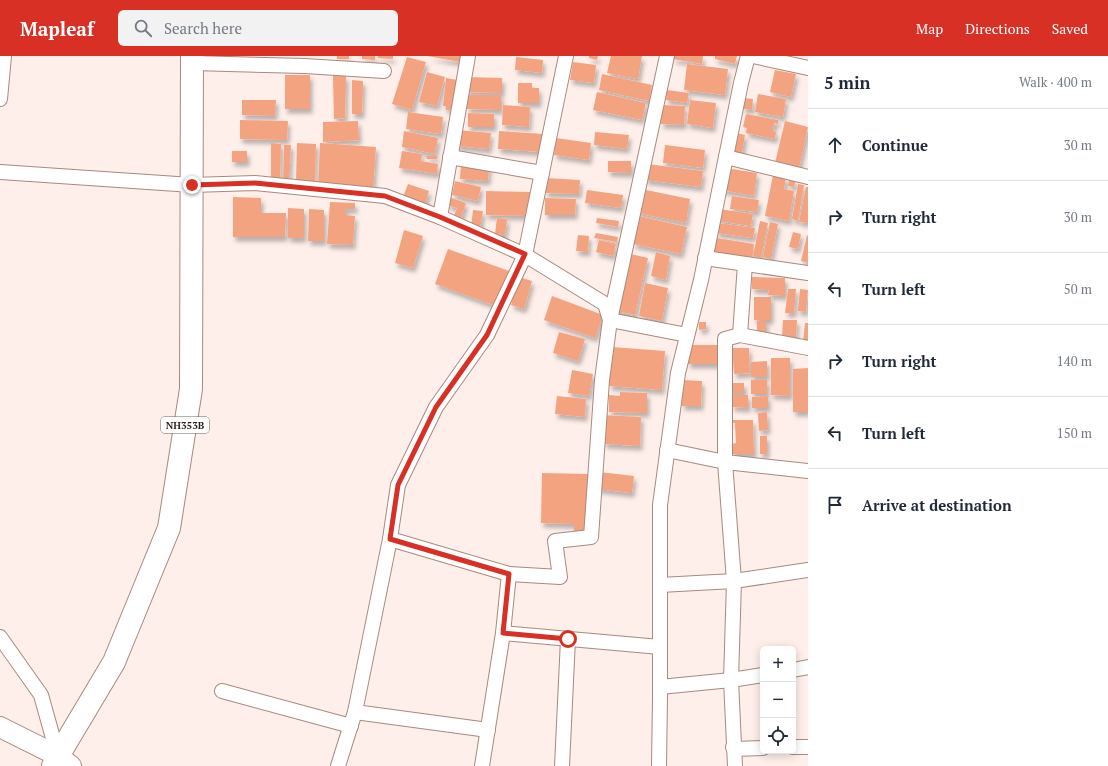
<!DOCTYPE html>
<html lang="en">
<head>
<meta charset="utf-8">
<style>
  body { margin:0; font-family:"PT Serif",serif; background:#f2f2f3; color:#1f2937 }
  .controls { position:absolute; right:12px; bottom:12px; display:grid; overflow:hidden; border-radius:6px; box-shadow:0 2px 10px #0003 }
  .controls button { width:36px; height:36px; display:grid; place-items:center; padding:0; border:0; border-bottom:1px solid #e0e1e3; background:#fff; color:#1f2937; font:20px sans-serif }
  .stop { position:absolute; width:12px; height:12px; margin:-9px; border:3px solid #d93025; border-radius:50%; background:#fff }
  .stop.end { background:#d93025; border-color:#fff; box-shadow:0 1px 4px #0008 }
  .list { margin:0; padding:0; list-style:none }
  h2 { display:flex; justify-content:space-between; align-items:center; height:52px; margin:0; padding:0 16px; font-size:17px }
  h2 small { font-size:13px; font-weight:400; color:#747a83 }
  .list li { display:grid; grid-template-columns:26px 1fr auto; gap:12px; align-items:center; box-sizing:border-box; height:72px; padding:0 16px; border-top:1px solid #e0e1e3 }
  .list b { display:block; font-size:15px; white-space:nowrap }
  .list em { font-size:13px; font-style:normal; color:#747a83 }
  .icon { flex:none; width:22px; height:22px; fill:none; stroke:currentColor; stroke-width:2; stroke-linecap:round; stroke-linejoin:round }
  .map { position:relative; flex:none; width:808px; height:710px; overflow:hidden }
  header { display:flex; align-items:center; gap:24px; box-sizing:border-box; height:56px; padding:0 20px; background:#d93025; color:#fff }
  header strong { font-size:19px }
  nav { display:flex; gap:22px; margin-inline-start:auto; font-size:14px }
  .search { width:280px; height:36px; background:#f2f2f3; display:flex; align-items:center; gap:10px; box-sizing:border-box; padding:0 14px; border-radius:6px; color:#747a83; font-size:15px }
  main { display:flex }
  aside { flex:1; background:#fff }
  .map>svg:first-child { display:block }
  .building { fill:#f4a380; filter:url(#shadow) }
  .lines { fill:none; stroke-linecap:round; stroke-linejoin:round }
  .street-casing { stroke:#a8897c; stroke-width:16 }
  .secondary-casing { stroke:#a8897c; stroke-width:22 }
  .highway-casing { stroke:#a8897c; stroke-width:24 }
  .street { stroke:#fff; stroke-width:14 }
  .secondary { stroke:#fff; stroke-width:20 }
  .highway { stroke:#fff; stroke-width:22 }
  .route { stroke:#d93025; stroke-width:5 }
  .labels { text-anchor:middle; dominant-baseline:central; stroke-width:3; stroke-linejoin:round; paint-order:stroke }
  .shield { fill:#fff; stroke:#6b625e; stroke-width:1 }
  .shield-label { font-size:10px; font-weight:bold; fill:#2b1e19 }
</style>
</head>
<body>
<header>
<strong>Mapleaf</strong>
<div class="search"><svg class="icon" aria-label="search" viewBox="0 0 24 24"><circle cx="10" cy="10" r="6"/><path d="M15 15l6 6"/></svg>Search here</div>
<nav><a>Map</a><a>Directions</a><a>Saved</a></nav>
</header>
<main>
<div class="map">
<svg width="808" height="710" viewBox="0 0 808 710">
  <defs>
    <filter id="shadow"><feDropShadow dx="2.5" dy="4.5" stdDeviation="2" flood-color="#0004"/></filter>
  </defs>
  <rect width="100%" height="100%" fill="#feefea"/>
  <g class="building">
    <rect x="337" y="0" width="12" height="3"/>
    <path d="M362,0H375V4L362,3Z"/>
    <path d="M378,0H393V3L378,2Z"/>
    <path d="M427,0H460V6Z"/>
    <path d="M589,0H598L597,4L589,2Z"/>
    <path d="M611,0H642L638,23L607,17Z"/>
    <path d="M674,0H703L702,8L673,3Z"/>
    <path d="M715,0H737L735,8L715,3Z"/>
    <path d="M407,1L426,6L412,54L392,48Z"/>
    <path d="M516,1L543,4L542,17L515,14Z"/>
    <path d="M573,6L596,9L594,27L570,24Z"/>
    <path d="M687,8L728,13L725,39L684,34Z"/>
    <path d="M775,14L796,18L791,41L770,36Z"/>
    <path d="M427,16L445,21L437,50L419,46Z"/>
    <path d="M602,18L652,29L649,45L599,34Z"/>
    <rect x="285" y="19" width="25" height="34"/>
    <path d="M333,20H346L345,62L334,63Z"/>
    <path d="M466,21L502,22V37L466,36Z"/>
    <path d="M446,22L458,24L454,55L446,54V50H443Z"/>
    <path d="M352,24L363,25L362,58H352Z"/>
    <path d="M518,27H532V32H539V47H518Z"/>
    <path d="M667,34L689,37L687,47L666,44Z"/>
    <path d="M597,36L646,47L642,64L593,54Z"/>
    <path d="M758,38L786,43L783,61L755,56Z"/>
    <path d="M467,39H501V54L467,53Z"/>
    <path d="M743,42L753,43L752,54L743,53Z"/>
    <path d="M242,44H276L275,60L242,59Z"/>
    <path d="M690,44L716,47L713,72L687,68Z"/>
    <path d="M503,49L530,51L529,71L502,69Z"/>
    <path d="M662,49L685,50L684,69L661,68Z"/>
    <path d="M408,56L443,61L441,78L406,73Z"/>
    <path d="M468,57L494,58V71H468Z"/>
    <path d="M746,58L778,64V68L774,67L773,75L776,76L775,83L746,77L747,72L743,71Z"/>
    <path d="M240,64L288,65L287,84L240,83Z"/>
    <path d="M358,65L359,84L323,86V66Z"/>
    <path d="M785,65L808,71L799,112L775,107Z"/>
    <path d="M457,74L491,77L489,93L456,90Z"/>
    <path d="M404,75L438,82L435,98L402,91Z"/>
    <path d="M499,75L543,78L542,96L498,93Z"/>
    <path d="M595,76L629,79L627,93L594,89Z"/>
    <path d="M732,76L745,79L741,102L728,100Z"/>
    <path d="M556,82L591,87L589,104L554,99Z"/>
    <path d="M271,87L281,88L280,122H271Z"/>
    <path d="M297,87L316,88L315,127L296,126Z"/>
    <path d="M320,87L376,91L373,134L318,131Z"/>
    <path d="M284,89H291L289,128H283Z"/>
    <path d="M665,89L705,94L703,112L663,107Z"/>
    <rect x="232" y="95" width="15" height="11"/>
    <path d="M402,95L422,98L421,105L438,108L437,118L399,112Z"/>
    <path d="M426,100H437V103H427Z"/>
    <path d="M608,105H631V117L608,116Z"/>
    <path d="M461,107L489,109L488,125L460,123Z"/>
    <path d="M647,108L703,115L701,131L645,124Z"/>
    <path d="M726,112L757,117L754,140L722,134Z"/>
    <path d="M773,119L786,121L784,133L794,135L789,165L765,160Z"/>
    <path d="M546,122L580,124L579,138L545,137Z"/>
    <path d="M789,123L796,124L794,131L788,130Z"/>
    <path d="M455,125L481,131L478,145L452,139Z"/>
    <path d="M408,128L429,135L425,148L403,141Z"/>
    <path d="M798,128L804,129L798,165L792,163Z"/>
    <path d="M806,131H808V167L799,166Z"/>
    <path d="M641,133L690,143L686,167L636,157Z"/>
    <path d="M587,134L623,139L621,152L585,147Z"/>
    <path d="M486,135L530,136V160L486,159Z"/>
    <path d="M732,140L759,144L757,156L730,153Z"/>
    <path d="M233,141L261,142V157H286L285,181H233Z"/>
    <path d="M449,141L466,147L461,162L454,160L457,152L447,149Z"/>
    <path d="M545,142L576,143L575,159H545Z"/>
    <path d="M330,146L355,147V153H345V159L355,160L353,189L327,188Z"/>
    <path d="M288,152L304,153V182H288Z"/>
    <path d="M309,153L324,154V185H308Z"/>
    <path d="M719,153L753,158L751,170L717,165Z"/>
    <path d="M473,154L483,155L480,172L471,171Z"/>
    <path d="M639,160L687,171L681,198L633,188Z"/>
    <path d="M497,162L507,163L505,179L495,178Z"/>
    <path d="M597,162L619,165L618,171L596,167Z"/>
    <path d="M760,165L768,167L761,202L753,200Z"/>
    <path d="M770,166L778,168L771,203L763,201Z"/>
    <path d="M717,167L755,172L753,182L716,177Z"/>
    <path d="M404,174L423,180L413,212L395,207Z"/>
    <path d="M793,176L801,178L798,193L789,191Z"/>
    <path d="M596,177L618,181L617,186L594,182Z"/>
    <path d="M578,179L589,180L588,196L576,195Z"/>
    <path d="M807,179L808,180V207L801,205Z"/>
    <path d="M711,181L754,188L752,203L709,196Z"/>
    <path d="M599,184L616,188L613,200L596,196Z"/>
    <path d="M448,193L509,215L496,250L435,228Z"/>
    <path d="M656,196L670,200L666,224L651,220Z"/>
    <path d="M626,197L648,202L635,259L613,254Z"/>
    <path d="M519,221L532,225L524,253L511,249Z"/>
    <path d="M752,221L785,222V240L768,239L769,234L752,233Z"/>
    <path d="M645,227L668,232L662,265L639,260Z"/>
    <path d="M788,233H796L794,257H785Z"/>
    <path d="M800,233L808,234L806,256L798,255Z"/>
    <path d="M552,240L603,259L595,282L544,264Z"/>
    <rect x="754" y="241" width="17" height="23"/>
    <path d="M783,264H797L796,281H782Z"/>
    <rect x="757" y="265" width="9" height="15"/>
    <path d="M699,266H706V273L699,274Z"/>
    <path d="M805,267H808V287L803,286Z"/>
    <path d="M559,276L585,283L578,305L553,297Z"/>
    <rect x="688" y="289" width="31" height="19"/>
    <path d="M612,291L665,295L662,334L609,330Z"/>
    <path d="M725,292H749L750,317L734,318L733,303H725Z"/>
    <path d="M771,302H790V340L771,339Z"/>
    <path d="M767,305V321H751V306Z"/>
    <path d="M808,312V356H793V313Z"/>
    <path d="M572,314L593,318L589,340L568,337Z"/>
    <path d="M682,324L702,325L701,350H682Z"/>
    <rect x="751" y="324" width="16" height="14"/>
    <rect x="728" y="327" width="16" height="10"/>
    <path d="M620,336L647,337V357L609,356V339L620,340Z"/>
    <path d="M732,339H748V352L732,351Z"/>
    <path d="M557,340L586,343L585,361L555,358Z"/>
    <path d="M768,340V352H752V341Z"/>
    <path d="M767,356L768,374L759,375L758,357Z"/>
    <path d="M602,359L641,361L640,390L604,388Z"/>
    <path d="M731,364H753L754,398H732V388L736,387L735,367H731Z"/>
    <rect x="760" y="380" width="7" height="18"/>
    <path d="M599,416L634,420L632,437L597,433Z"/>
    <path d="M542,417L588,418L586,476L574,475V468L541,467Z"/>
  </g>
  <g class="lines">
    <g class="street-casing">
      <g id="street">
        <path d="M753,0L808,12"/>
        <path d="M192,7L305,10L384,15"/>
        <path d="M0,43L4,0"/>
        <path d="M450,101L542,117"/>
        <path d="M726,101L808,121"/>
        <path d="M0,116L192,129L255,127L385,140L440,161L468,0"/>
        <path d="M440,161L525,199L605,248L610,264L687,279"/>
        <path d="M705,202L808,217"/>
        <path d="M740,279L745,208"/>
        <path d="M808,292L740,279L725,283V406L808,415"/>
        <path d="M390,483L398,429L436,351L487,279L525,199L566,0"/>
        <path d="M509,518L560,521L555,485L591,481L602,324L610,264L667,0"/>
        <path d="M660,529L734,525L725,406L667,394"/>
        <path d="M0,581L41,639L58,700"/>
        <path d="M793,614L808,611"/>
        <path d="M660,631L731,624L763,619"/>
        <path d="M222,635L351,670"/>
        <path d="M355,656L488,674"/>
        <path d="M733,691L734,693L763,692"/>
        <path d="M793,691H808"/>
        <path d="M338,710L355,656L390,483L509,518L503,577"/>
        <path d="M482,710L503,577L660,591"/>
        <path d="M562,710L568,583"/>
        <path d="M659,710L660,642V449L678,317L701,224L741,27L748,0"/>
        <path d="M735,710L731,624L734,525L808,514"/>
      </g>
    </g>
    <g class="secondary-casing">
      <path id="secondary" d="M0,671L58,700L71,710"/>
    </g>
    <g class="highway-casing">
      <path id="highway" d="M53,710L58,700L114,606L169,472L191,333L192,0"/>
    </g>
    <use href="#street" class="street"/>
    <use href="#secondary" class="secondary"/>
    <use href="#highway" class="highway"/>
  </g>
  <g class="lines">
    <path class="route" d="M192,129L255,127L385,140L440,161L525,198L487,279L436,351L398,429L390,483L509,518L503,577L568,583"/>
  </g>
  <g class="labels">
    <rect class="shield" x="161" y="361" width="48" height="16" rx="3"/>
    <g class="shield-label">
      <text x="185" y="369">NH353B</text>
    </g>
  </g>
</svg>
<div class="controls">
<button>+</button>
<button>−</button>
<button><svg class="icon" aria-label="locate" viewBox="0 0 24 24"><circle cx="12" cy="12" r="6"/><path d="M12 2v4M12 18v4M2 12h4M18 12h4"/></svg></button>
</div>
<div class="stop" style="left:568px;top:583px"></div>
<div class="stop end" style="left:192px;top:129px"></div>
</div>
<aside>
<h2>5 min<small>Walk · 400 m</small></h2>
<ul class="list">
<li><svg class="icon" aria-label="ahead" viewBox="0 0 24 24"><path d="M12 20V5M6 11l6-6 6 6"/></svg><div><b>Continue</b></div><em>30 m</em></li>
<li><svg class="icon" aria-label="right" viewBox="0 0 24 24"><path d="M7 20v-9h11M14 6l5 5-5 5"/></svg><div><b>Turn right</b></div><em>30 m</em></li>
<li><svg class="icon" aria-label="left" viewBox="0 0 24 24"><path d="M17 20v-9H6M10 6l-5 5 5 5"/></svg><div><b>Turn left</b></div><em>50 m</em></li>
<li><svg class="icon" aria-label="right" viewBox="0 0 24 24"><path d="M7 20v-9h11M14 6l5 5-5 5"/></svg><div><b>Turn right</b></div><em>140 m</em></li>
<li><svg class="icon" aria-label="left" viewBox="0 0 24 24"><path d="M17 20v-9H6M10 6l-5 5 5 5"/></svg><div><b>Turn left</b></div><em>150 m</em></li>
<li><svg class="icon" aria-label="arrive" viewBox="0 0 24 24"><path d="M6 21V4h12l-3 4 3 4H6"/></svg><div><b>Arrive at destination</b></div></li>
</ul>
</aside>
</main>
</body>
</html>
